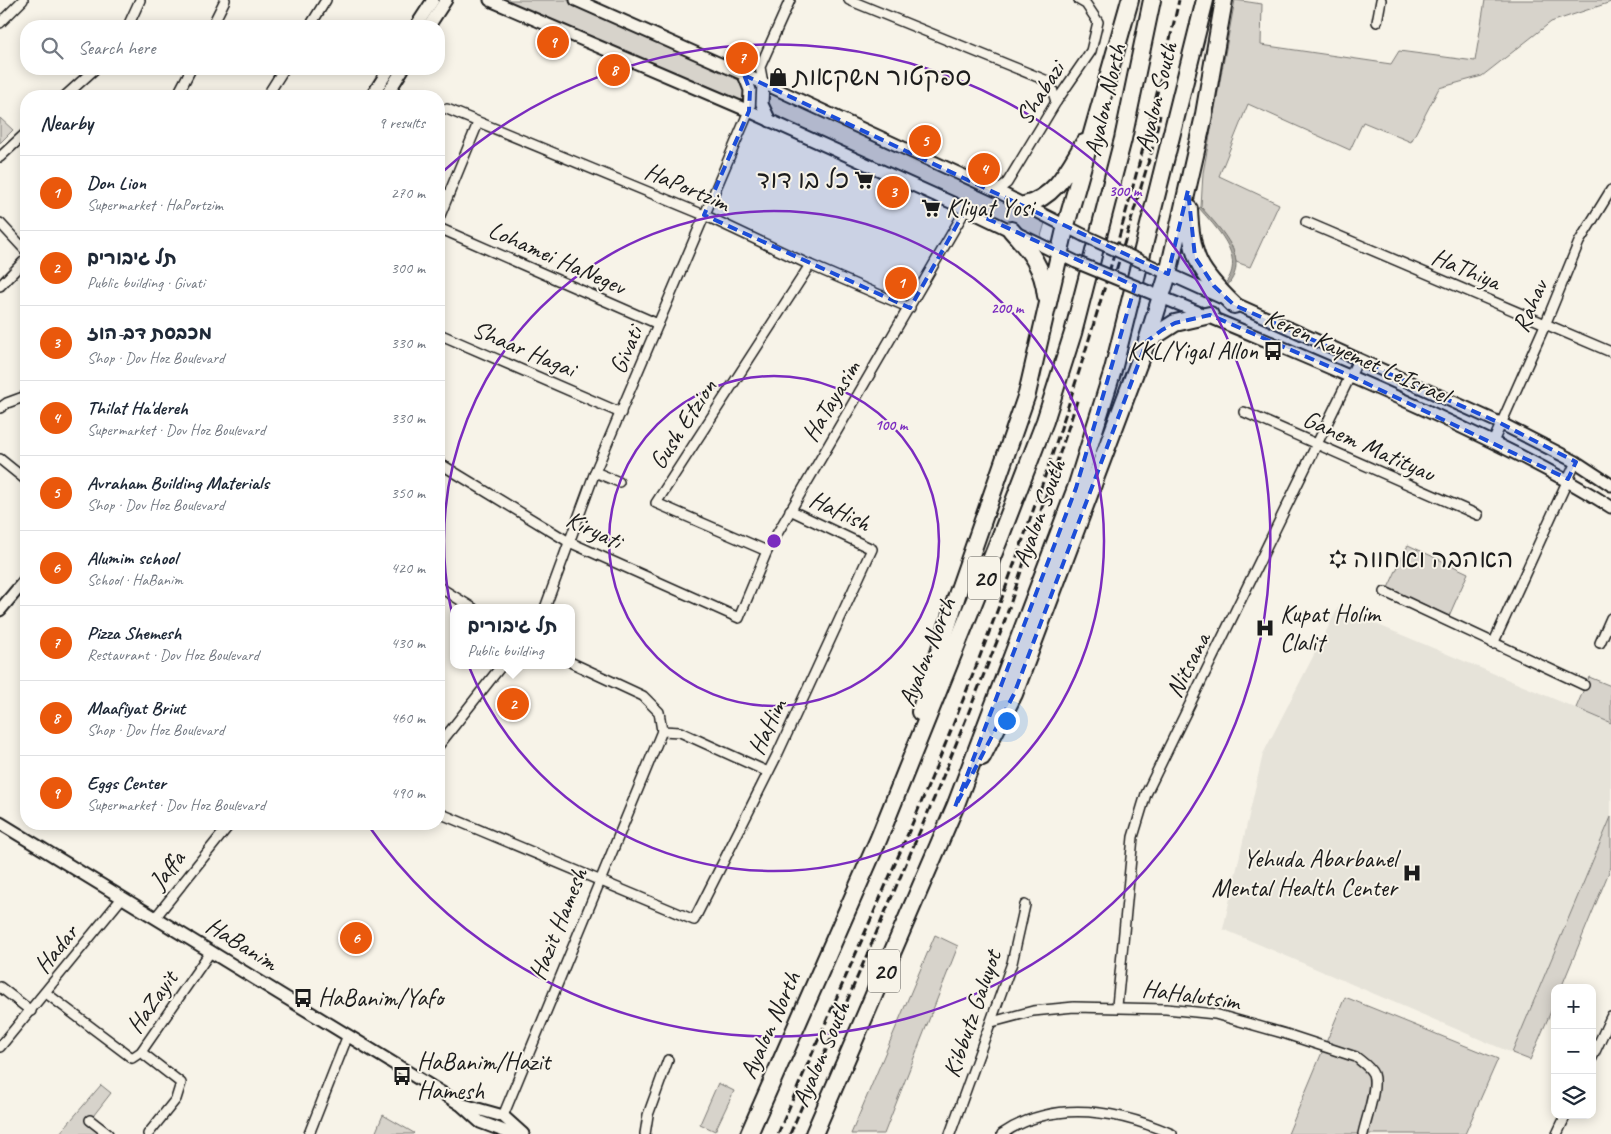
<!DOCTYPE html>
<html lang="en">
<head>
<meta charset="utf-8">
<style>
  body { margin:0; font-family:Caveat,"Playpen Sans Hebrew",sans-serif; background:#f2f2f3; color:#1f2937 }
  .controls { position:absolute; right:15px; bottom:15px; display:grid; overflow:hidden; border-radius:10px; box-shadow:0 2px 12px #0003 }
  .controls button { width:45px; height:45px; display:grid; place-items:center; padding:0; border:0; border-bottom:1px solid #e0e1e3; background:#fff; color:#1f2937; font:25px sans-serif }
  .you { position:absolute; left:1006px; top:720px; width:18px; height:18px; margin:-12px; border:4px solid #fff; border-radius:50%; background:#1a73e8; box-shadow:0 0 0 8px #1a73e833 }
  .badge { display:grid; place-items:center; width:32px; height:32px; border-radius:50%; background:#ea580c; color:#fff; font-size:16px; font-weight:700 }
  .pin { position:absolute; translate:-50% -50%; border:2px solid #fff; box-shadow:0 1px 5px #0006 }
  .popup { position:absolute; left:450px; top:604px; width:125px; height:65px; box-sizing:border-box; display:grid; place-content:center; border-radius:10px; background:#fff; filter:drop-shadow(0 1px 4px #0005); font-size:16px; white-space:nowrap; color:#747a83 }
  .popup b { font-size:19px; color:#1f2937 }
  .popup::after { content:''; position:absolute; left:50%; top:100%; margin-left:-10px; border:10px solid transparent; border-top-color:#fff }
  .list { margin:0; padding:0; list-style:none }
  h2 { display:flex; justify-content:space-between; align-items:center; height:65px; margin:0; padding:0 20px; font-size:21px }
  h2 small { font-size:16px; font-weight:400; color:#747a83 }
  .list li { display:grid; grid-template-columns:32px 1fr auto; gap:15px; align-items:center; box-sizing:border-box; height:75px; padding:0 20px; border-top:1px solid #e0e1e3 }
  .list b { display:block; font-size:19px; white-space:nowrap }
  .list p { margin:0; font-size:16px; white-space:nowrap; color:#747a83 }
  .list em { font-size:16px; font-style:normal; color:#747a83 }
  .icon { flex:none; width:28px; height:28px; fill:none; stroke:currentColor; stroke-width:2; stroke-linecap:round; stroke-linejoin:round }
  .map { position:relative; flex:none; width:1611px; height:1134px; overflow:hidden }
  .search { position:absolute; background:#fff; box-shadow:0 2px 12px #0003; left:20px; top:20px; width:425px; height:55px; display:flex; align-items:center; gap:12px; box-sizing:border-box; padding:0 18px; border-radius:20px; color:#747a83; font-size:19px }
  .panel { position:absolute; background:#fff; box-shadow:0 2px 12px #0003; left:20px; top:90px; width:425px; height:740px; border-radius:20px }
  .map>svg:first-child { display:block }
  .built { fill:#e6e3d9 }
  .green { fill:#d7d3cb; stroke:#7a7874 }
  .water { fill:#aca9a2; stroke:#72716c }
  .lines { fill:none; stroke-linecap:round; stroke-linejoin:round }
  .minor-casing { stroke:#1c1c1c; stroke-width:12 }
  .tertiary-casing { stroke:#1c1c1c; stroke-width:15 }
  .motorway-casing { stroke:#1c1c1c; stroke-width:20 }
  .minor { stroke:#f7f3e8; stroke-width:9 }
  .tertiary { stroke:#f7f3e8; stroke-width:11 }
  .motorway { stroke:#f7f3e8; stroke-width:16 }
  .rail { stroke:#1c1c1c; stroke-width:3; stroke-dasharray:8 4; stroke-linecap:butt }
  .tertiary-bridge-casing { stroke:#1c1c1c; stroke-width:15; stroke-linecap:butt }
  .tertiary-bridge { stroke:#f7f3e8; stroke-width:11 }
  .marked { fill:#1d4ed8; fill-opacity:0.2; stroke:#1d4ed8; stroke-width:4; stroke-dasharray:10 6; stroke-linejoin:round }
  .ring { fill:none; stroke:#7b2cbf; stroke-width:2.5 }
  .labels { text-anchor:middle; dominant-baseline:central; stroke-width:4; stroke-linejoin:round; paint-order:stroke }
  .shield { fill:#f7f3e8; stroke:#5e5c59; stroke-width:1 }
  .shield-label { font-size:24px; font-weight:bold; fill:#1c1c1c }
  .poi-label { font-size:25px; fill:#1c1c1c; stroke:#f7f3e8; text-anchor:start }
  .street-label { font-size:25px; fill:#1c1c1c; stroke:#f7f3e8 }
  .centre { fill:#7b2cbf; stroke:#f7f3e8; stroke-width:2.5 }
  .ring-label { font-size:15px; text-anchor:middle; font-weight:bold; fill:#7b2cbf; stroke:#f7f3e8; stroke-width:4; stroke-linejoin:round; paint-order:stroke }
</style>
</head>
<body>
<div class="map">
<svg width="1611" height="1134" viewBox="0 0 1611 1134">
  <rect width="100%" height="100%" fill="#f7f3e8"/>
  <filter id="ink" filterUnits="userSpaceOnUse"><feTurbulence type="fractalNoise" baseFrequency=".02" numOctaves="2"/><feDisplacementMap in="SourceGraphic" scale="10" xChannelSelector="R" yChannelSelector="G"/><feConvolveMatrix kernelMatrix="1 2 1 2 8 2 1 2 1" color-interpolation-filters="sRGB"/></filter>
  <g filter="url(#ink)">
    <path class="built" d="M1338,608L1611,723V817L1512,1053L1223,929L1263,754Z"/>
    <g class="green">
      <path d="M490,0H576L744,75L749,111Z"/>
      <path d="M1235,0L1262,4L1261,45L1391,64L1399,51L1475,61L1485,0H1611V2L1551,22L1482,76L1439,88L1411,142L1363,122L1350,150L1248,104L1219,176L1279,204L1250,267L1236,262L1233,248L1201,207L1203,173Z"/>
      <path d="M763,83L1047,216L1039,243L770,121Z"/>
      <path d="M0,118L13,130L0,143Z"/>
      <path d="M1408,545L1468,573L1449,616L1388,588Z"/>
      <path d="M1589,677L1611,686V723L1576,708Z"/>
      <path d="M1611,817V867L1561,988H1555V1002L1530,1060L1512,1053Z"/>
      <path d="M935,935L958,946L884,1134H851Z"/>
      <path d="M1345,997L1498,1059L1465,1134H1288Z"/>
      <path d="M718,1083L734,1091L715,1131L700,1124Z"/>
      <path d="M101,1085L111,1093L90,1120L108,1134H59Z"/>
      <path d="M383,1115L414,1133L413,1134H375Z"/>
    </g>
    <path class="water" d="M1201,207C1221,230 1253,260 1225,288L1223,286C1248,259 1218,230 1199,208Z"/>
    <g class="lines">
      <g class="minor-casing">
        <g id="minor">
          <path d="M849,0L1050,82L1056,102"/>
          <path d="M1377,22L1381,0"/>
          <path d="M0,23L23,0"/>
          <path d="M128,26L140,0"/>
          <path d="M212,26L225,0"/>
          <path d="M310,26L326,0"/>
          <path d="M763,83L760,67L790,0"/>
          <path d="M65,96L95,69"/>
          <path d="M177,96L191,69"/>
          <path d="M267,96L284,69"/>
          <path d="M447,109L704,215L810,265L910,308"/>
          <path d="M0,157L26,133"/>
          <path d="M996,191L1007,183L1056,102L1091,51L1098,22L1086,4L1079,0"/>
          <path d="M439,218L478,123"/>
          <path d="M1306,222L1611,352"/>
          <path d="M0,223L26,251"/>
          <path d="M439,228L658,324"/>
          <path d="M0,286L26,259"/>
          <path d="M439,334L621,413"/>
          <path d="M0,408L7,403L26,396"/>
          <path d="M1244,412L1478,515"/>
          <path d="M1493,442L1545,325L1579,242L1611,190"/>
          <path d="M0,459L26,480"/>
          <path d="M439,463L569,542L739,618L767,551L966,209"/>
          <path d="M595,472L619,482"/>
          <path d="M767,551L656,503L810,265"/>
          <path d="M439,587L473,608"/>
          <path d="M1385,592L1584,685"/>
          <path d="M545,608L595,472L749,111"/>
          <path d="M1600,643L1611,618"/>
          <path d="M1493,644L1576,462"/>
          <path d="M572,663L643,696L659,712L662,731"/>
          <path d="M662,731L680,732L768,772"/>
          <path d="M439,745L502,665"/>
          <path d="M439,813L694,920L778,753L872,549L790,510"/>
          <path d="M155,918L230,824"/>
          <path d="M0,987L31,1011"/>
          <path d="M46,993L132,1058L141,1052L211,951"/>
          <path d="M1117,1006L1133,837L1146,794L1358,360"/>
          <path d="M992,1022L1033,1011L1074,1007L1166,1009L1215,1014L1286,1034L1356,1057C1362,1062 1370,1067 1373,1074C1378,1088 1366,1119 1363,1134"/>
          <path d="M0,1047L122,898"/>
          <path d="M141,1052L181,1083L176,1099L148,1134"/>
          <path d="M1592,1058L1611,1017"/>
          <path d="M503,1116L662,731"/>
          <path d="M90,1120L108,1134"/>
          <path d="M309,1134L348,1035"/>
          <path d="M645,1134L648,1115L668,1060"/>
          <path d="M950,1134L1012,963L1025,905"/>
          <path d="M1002,1134C1055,1098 1117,1110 1172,1134"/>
          <path d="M1557,1134L1566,1115"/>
        </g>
      </g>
      <g class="tertiary-casing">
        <g id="tertiary">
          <path d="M490,0L749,111L966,209L1076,262"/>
          <path d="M576,0L763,83L1003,194L1083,235"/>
          <path d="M416,26L433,0"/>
          <path d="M429,26L446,0"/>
          <path d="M744,75L750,90L749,111"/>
          <path d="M763,83L762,104L770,121"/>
          <path d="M372,96L389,69"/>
          <path d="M386,96L403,69"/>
          <path d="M1149,265L1500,423L1576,462L1611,485"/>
          <path d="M1144,290C1237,328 1331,367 1423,409C1487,439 1551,469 1611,507"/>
          <path d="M0,610L26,579"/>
          <path d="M0,823L460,1104L480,1122L512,1134"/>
          <path d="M460,1104L503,1116L523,1134"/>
        </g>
      </g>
      <g class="motorway-casing">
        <g id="motorway">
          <path d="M1025,205C1057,196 1068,169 1084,143"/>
          <path d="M1189,209C1191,258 1199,271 1234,305"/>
          <path d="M1011,230C1030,251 1043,267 1046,296"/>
          <path d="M1147,341L1175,323L1210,315"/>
          <path d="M920,712L957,595L1027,394L1066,225L1130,0"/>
          <path d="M982,757L1014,694L1147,341L1168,274L1203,120L1224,0"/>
          <path d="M749,1134L879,838L1001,535L1045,421L1073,333L1123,139L1152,0"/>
          <path d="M814,1134L955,807L1076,488L1113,370L1205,0"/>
        </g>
      </g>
      <use href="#minor" class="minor"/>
      <use href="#tertiary" class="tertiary"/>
      <use href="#motorway" class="motorway"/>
      <g class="rail">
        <path d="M1113,281L1152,150L1160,115"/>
        <path d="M778,1134C827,1017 880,901 929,784C1034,531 1119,267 1179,0"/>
        <path d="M790,1134L938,789L1002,629L1078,398"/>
      </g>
      <g class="tertiary-bridge-casing">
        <g id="tertiary-bridge">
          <path d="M1083,235L1149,265"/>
          <path d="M1076,262L1144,290"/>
        </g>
      </g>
      <use href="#tertiary-bridge" class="tertiary-bridge"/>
    </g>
  </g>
  <path class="marked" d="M744,75L1168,274L1188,190L1195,257L1214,286L1234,305L1500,423L1576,462L1568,479L1351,376L1210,315L1175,323L1162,330L1147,341L1014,694L955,807L1076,488L1135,286L966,209L910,308L704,215L749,111L750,90Z"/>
  <g class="ring">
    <circle cx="774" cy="541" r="165"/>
    <circle cx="774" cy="541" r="330"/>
    <path d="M439 175A496 496 0 1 1 368 825"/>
  </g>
  <defs>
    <g id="shop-bare" transform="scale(1.5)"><path d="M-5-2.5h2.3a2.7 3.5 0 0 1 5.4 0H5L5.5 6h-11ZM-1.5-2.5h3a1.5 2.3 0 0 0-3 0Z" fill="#1c1c1c" stroke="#f7f3e8" stroke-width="2.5" paint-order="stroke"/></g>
    <g id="supermarket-bare" transform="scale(1.5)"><path d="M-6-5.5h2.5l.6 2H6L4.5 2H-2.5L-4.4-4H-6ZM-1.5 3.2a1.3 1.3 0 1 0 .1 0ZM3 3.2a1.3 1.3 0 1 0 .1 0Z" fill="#1c1c1c" stroke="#f7f3e8" stroke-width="2.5" paint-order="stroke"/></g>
    <g id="bus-bare" transform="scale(1.5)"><path d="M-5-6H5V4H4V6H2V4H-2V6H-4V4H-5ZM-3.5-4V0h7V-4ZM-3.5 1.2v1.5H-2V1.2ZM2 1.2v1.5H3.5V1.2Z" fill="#1c1c1c" stroke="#f7f3e8" stroke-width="2.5" paint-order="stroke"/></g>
    <g id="synagogue-bare" transform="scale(1.5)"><path d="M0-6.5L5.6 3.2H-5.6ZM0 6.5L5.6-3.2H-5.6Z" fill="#1c1c1c" stroke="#f7f3e8" stroke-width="2.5" paint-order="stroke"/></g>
    <g id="hospital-bare" transform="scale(1.5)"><path d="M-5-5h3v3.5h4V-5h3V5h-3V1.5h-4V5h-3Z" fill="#1c1c1c" stroke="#f7f3e8" stroke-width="2.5" paint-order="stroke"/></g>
  </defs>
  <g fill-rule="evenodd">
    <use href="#shop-bare" x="778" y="77"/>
    <use href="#supermarket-bare" x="864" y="180"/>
    <use href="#supermarket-bare" x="931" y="208"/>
    <use href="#bus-bare" x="1273" y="351"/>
    <use href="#synagogue-bare" x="1338" y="559"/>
    <use href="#hospital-bare" x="1265" y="628"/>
    <use href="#hospital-bare" x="1412" y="873"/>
    <use href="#bus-bare" x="303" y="998"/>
    <use href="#bus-bare" x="402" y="1076"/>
  </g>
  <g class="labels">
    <g class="shield">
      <rect x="968" y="556.5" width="32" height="43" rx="4"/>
      <rect x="868" y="949.5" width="32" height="43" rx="4"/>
    </g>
    <g class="shield-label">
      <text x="984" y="578">20</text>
      <text x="884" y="971">20</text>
    </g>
    <g class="poi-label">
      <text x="793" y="77">ספקטור משקאות</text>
      <text x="849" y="180" text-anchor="end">כל בו דוד</text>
      <text x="946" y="208">Kliyat Yosi</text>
      <text x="1258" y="351" text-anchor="end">KKL/Yigal Allon</text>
      <text x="1353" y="559">האהבה ואחווה</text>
      <text x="1280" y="614">Kupat Holim<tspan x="1280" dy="29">Clalit</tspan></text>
      <text x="1397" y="859" text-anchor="end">Yehuda Abarbanel<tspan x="1397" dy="29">Mental Health Center</tspan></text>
      <text x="318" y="998">HaBanim/Yafo</text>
      <text x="417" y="1062">HaBanim/Hazit<tspan x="417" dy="29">Hamesh</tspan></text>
    </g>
    <g class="street-label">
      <text transform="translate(1040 93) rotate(-57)">Shabazi</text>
      <text transform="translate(1156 97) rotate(-76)">Ayalon South</text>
      <text transform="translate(1105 100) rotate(-77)">Ayalon North</text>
      <text transform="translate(687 187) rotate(23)">HaPortzim</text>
      <text transform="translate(557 258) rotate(24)">Lohamei HaNegev</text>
      <text transform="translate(1466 269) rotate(23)">HaThiya</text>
      <text transform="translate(1530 306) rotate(-67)">Rahav</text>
      <text transform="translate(524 349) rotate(23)">Shaar Hagai</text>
      <text transform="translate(626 350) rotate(-67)">Givati</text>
      <text transform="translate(1357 356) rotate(24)">Keren Kayemet LeIsrael</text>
      <text transform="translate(831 401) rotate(-59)">HaTayasim</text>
      <text transform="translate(683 424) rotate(-57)">Gush Etzion</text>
      <text transform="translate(1369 446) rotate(24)">Ganem Matityau</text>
      <text transform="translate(840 511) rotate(25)">HaHish</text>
      <text transform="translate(1039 513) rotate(-70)">Ayalon South</text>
      <text transform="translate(594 530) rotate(26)">Kiryati</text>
      <text transform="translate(927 652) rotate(-68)">Ayalon North</text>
      <text transform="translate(1188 665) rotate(-63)">Nitsana</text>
      <text transform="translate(767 727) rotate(-65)">HaHim</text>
      <text transform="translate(167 870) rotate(-52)">Jaffa</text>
      <text transform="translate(558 924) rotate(-68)">Hazit Hamesh</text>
      <text transform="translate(242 944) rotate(32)">HaBanim</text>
      <text transform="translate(56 949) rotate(-51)">Hadar</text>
      <text transform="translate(1191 995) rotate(8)">HaHalutsim</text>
      <text transform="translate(152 1002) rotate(-55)">HaZayit</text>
      <text transform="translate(972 1014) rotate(-71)">Kibbutz Galuyot</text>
      <text transform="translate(770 1025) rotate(-66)">Ayalon North</text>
      <text transform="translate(821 1054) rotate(-67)">Ayalon South</text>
    </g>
  </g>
  <circle cx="774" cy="541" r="8" class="centre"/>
  <g class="ring-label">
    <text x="1125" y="196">300 m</text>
    <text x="1007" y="313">200 m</text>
    <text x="891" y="430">100 m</text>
  </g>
</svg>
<div class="controls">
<button>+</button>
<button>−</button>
<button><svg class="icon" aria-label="layers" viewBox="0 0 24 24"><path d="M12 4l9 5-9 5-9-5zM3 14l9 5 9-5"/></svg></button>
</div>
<div class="you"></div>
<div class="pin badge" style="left:901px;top:283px">1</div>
<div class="pin badge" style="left:513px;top:704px">2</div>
<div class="popup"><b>תל גיבורים</b>Public building</div>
<div class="pin badge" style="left:893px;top:192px">3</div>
<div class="pin badge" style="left:984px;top:169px">4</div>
<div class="pin badge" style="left:925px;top:141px">5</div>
<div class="pin badge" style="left:356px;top:938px">6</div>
<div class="pin badge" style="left:742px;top:58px">7</div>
<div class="pin badge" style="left:614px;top:70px">8</div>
<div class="pin badge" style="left:553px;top:42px">9</div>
<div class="search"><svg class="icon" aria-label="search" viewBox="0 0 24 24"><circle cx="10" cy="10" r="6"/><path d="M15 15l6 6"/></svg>Search here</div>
<section class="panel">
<h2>Nearby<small>9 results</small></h2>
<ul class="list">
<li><span class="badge">1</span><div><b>Don Lion</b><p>Supermarket · HaPortzim</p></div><em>270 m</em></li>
<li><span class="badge">2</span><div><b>תל גיבורים</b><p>Public building · Givati</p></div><em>300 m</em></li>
<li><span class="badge">3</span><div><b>מכבסת דב-הוז</b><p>Shop · Dov Hoz Boulevard</p></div><em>330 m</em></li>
<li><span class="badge">4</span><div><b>Thilat Ha'dereh</b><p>Supermarket · Dov Hoz Boulevard</p></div><em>330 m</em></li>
<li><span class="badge">5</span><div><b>Avraham Building Materials</b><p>Shop · Dov Hoz Boulevard</p></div><em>350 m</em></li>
<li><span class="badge">6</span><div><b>Alumim school</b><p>School · HaBanim</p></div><em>420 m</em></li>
<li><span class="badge">7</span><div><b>Pizza Shemesh</b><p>Restaurant · Dov Hoz Boulevard</p></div><em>430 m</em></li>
<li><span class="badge">8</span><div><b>Maafiyat Briut</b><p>Shop · Dov Hoz Boulevard</p></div><em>460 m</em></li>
<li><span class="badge">9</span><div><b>Eggs Center</b><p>Supermarket · Dov Hoz Boulevard</p></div><em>490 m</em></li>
</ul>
</section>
</div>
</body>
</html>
